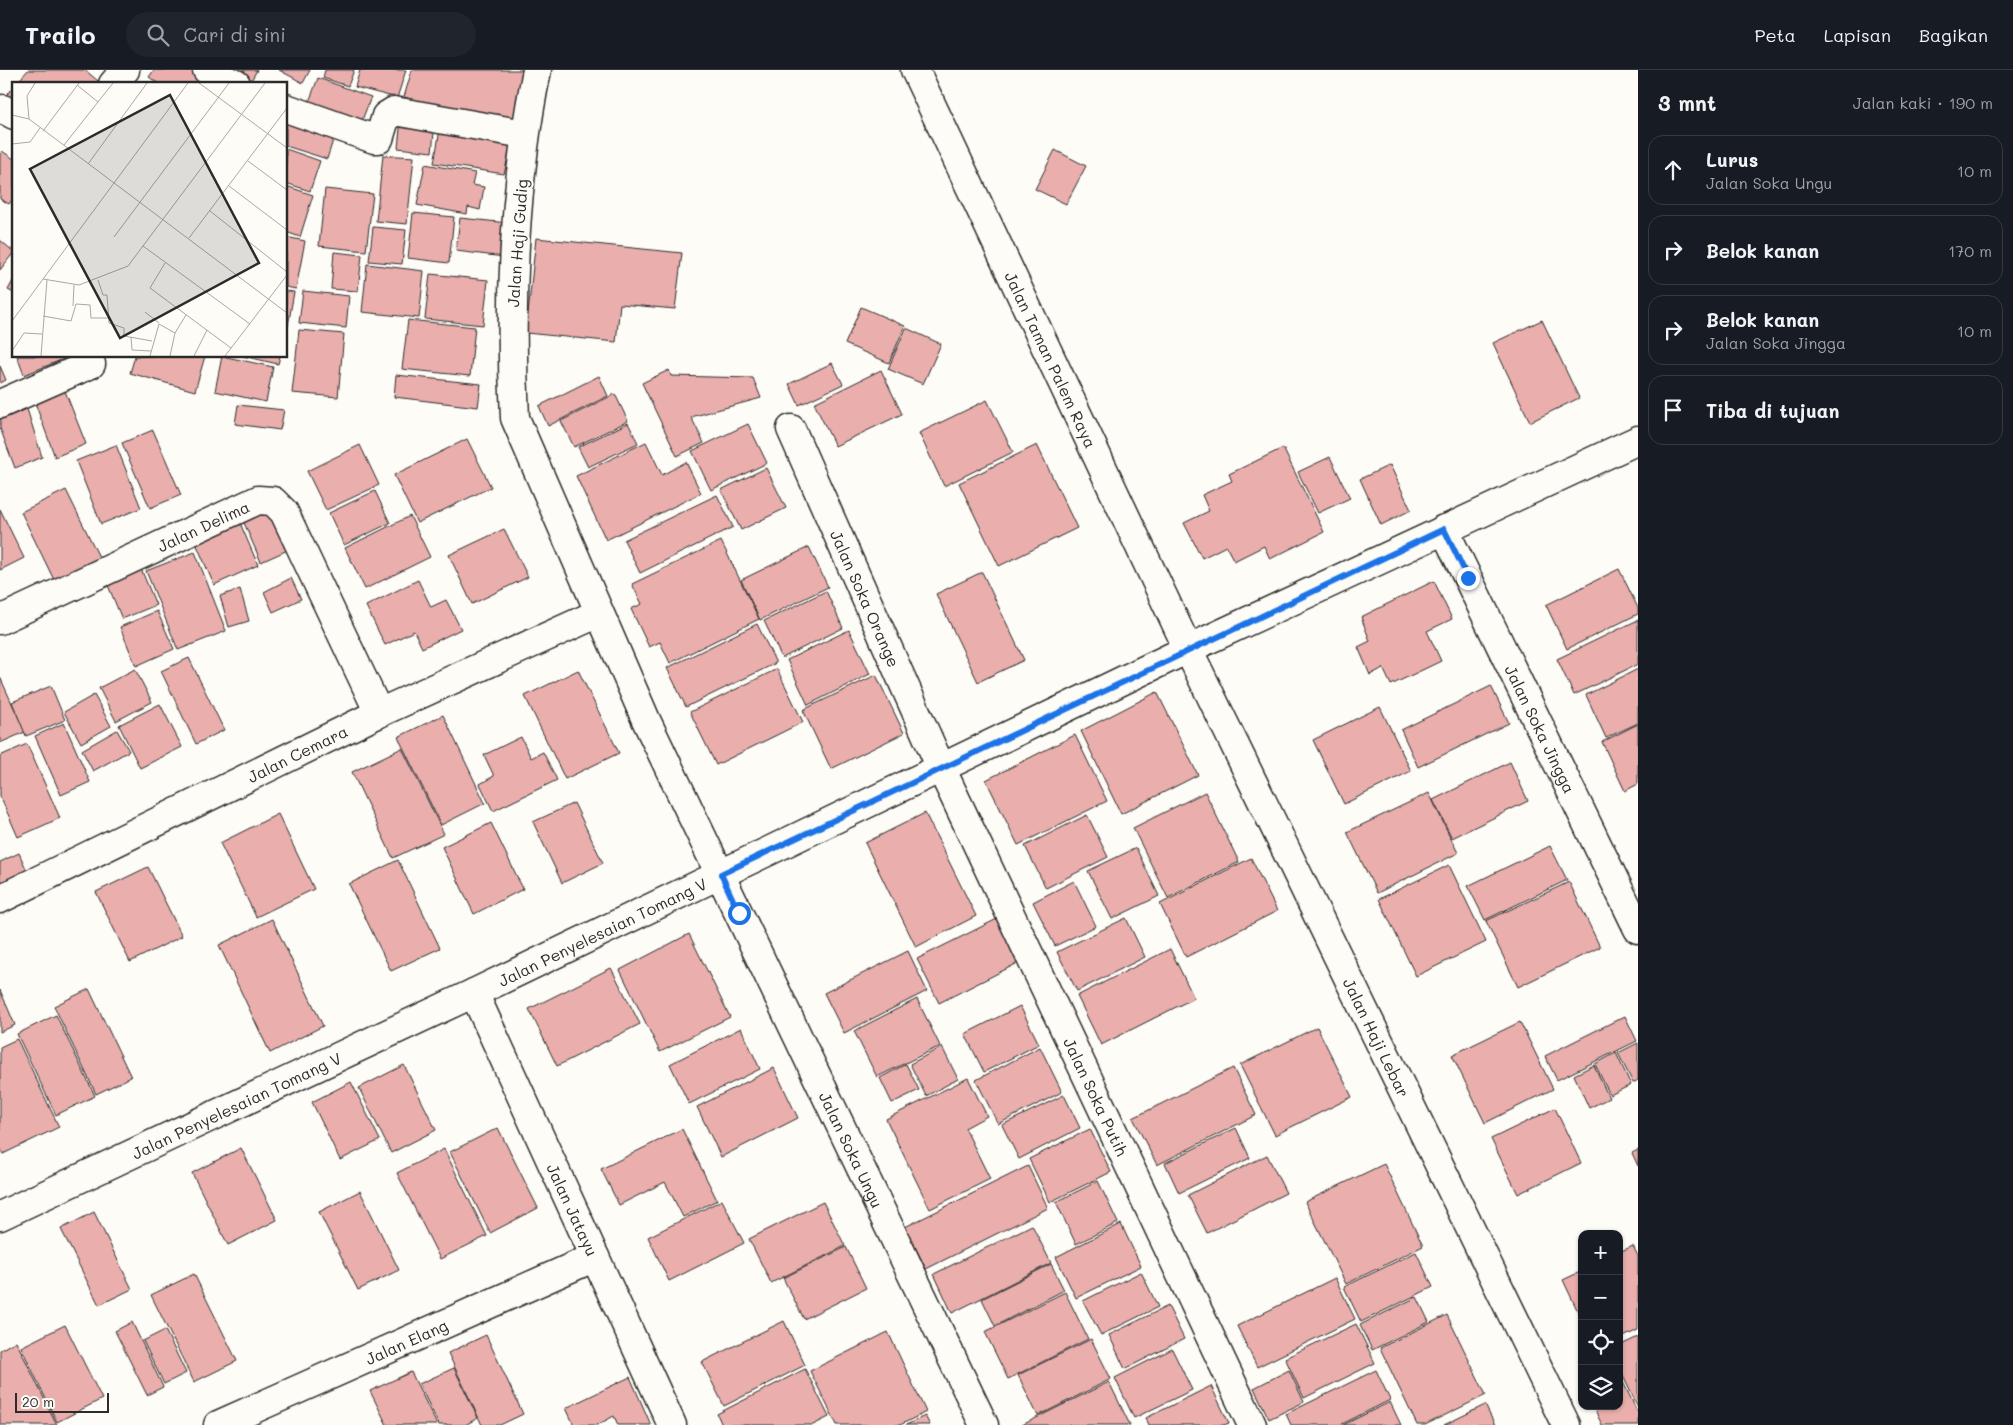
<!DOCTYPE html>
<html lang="id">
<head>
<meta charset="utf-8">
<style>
  body { margin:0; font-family:Mali,sans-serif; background:#20242c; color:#f1f3f6 }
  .controls { position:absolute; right:15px; bottom:15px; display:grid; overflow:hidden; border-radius:10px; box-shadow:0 1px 4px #0004 }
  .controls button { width:45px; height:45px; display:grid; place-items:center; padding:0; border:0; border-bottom:1px solid #363941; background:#171b24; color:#f1f3f6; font:25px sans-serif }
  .scale { position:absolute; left:15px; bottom:12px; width:94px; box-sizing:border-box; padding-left:5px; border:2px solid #2b2b2b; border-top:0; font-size:14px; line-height:18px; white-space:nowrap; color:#2b2b2b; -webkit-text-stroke:4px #fdfcf7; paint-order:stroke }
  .stop { position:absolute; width:15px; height:15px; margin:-11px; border:4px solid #1a73e8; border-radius:50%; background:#fff }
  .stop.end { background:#1a73e8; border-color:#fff; box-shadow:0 1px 5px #0008 }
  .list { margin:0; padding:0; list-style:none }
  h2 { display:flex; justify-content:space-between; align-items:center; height:65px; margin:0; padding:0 20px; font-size:21px }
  h2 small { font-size:16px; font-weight:400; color:#9ea1a6 }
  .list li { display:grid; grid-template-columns:32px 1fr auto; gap:15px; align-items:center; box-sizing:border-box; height:70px; margin:0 10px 10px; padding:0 10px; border:1px solid #363941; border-radius:15px }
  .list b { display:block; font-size:19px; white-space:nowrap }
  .list p { margin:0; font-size:16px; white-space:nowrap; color:#9ea1a6 }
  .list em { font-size:16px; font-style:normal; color:#9ea1a6 }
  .icon { flex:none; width:28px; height:28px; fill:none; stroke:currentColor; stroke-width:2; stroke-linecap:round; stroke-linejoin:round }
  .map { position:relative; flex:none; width:1638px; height:1355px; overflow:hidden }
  header { display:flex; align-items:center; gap:30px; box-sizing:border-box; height:70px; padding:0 25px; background:#171b24; border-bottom:1px solid #363941 }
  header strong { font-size:24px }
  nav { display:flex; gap:28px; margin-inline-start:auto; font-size:18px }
  .search { width:350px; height:45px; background:#20242c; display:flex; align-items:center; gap:12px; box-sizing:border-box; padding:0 18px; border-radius:28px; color:#9ea1a6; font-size:19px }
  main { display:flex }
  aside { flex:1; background:#171b24 }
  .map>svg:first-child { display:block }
  .building { fill:#eaafac; stroke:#2b2b2b }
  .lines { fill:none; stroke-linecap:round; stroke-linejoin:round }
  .minor-casing { stroke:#2b2b2b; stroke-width:31 }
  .minor { stroke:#fdfcf7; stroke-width:28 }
  .route { stroke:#1a73e8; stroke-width:6 }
  .labels { text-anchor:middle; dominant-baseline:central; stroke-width:4; stroke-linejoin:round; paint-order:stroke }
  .street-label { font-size:16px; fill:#2b2b2b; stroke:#fdfcf7 }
  .inset-road { fill:none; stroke:#a9a8a5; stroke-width:1 }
  .view { fill:#2b2b2b; fill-opacity:0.15; stroke:#2b2b2b; stroke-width:2.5 }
  .inset-edge { fill:none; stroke:#2b2b2b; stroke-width:2.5 }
</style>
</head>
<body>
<header>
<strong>Trailo</strong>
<div class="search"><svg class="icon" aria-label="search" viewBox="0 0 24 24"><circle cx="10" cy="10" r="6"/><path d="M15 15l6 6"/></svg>Cari di sini</div>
<nav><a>Peta</a><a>Lapisan</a><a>Bagikan</a></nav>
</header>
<main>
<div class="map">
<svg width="1638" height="1355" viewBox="0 0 1638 1355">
  <rect width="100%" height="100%" fill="#fdfcf7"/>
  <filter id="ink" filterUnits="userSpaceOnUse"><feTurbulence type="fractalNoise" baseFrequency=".02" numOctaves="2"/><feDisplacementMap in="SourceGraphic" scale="10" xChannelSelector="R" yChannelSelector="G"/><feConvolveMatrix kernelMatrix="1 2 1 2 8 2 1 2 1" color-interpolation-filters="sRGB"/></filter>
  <g filter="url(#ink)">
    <g class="building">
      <path d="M28,0H85L98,11L96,14H16Z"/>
      <path d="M154,0H196L204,5L198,14H159L149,7Z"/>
      <path d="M223,0H257L249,14Z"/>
      <path d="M279,0H310L303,13Z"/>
      <path d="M325,0H354L348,16L323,8Z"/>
      <path d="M360,0H406L397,28L355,17Z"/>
      <path d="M412,0H527L517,59L404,27Z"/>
      <path d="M318,8L371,27L359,58L306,40Z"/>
      <path d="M14,17V32L6,25Z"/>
      <path d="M286,41L337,58L327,89L286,76Z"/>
      <path d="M401,49L435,53L432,82L398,78Z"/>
      <path d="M440,60L512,71L504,104L434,93Z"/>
      <path d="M286,79L320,91L310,121L286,113Z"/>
      <path d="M1055,80L1086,96L1066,134L1035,119Z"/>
      <path d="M2,81L14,89V127L9,134L0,129V85Z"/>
      <path d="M383,85L414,87L407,154L376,151Z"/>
      <path d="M425,94L475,103L472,115L484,117L480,140L468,137L467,144L417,135Z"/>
      <path d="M286,116L313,125L300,167L286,162Z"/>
      <path d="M325,119L373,124L366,181L319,176Z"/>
      <path d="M413,143L454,147L449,193L408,188Z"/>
      <path d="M460,148L508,153L504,187L456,181Z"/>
      <path d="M373,157L406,160L402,194L369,191Z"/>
      <path d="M286,167L305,171L296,219L286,217Z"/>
      <path d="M536,168L682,183L675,239L620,234L616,272L526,263Z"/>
      <path d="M0,170L14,182L0,200Z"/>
      <path d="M334,182L362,185L358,221L331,219Z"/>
      <path d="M367,194L424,201L419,248L362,242Z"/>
      <path d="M430,204L488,210L483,255L425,249Z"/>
      <path d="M14,209V223L8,220Z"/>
      <path d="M286,221L294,222L288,256H286Z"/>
      <path d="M303,221L349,226L346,258L299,253Z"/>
      <path d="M861,237L905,256L889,293L845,274Z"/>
      <path d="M408,250L475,257L470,306L402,299Z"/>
      <path d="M1542,250L1579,328L1530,352L1493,273Z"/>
      <path d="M906,258L941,274L923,314L888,299Z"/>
      <path d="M299,260L344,264L338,327L292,323Z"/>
      <path d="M17,286H66V288L24,305Z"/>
      <path d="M135,286H205L195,321L130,303Z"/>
      <path d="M222,286L273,297L266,332L215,321Z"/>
      <path d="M243,286H280L278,294Z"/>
      <path d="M832,293L843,314L799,335L789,314Z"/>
      <path d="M0,296L6,310L0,313Z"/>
      <path d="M669,300L671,306L753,308L761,328L691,347L704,373L677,386L642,313Z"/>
      <path d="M881,300L902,344L835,376L814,333Z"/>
      <path d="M396,305L481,314L478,337L394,327Z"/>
      <path d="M599,306L608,326L548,356L539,336Z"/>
      <path d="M63,316L86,374L55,387L34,330Z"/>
      <path d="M615,324L628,351L574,377L561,351Z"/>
      <path d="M987,330L1013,382L944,416L919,363Z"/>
      <path d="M238,335L284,340L280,360L235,354Z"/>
      <path d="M27,339L42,387L15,398L0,358V350Z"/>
      <path d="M628,353L638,373L588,397L578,377Z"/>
      <path d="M748,354L767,393L711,420L692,381Z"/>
      <path d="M153,360L181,425L150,438L122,373Z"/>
      <path d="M467,369L491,417L417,453L394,405Z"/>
      <path d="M646,372L662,405L686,392L701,423L606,470L576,406Z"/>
      <path d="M116,375L141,438L101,454L76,391Z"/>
      <path d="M360,375L379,415L326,440L307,401Z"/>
      <path d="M1037,375L1077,458L999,496L959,413Z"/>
      <path d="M1283,378L1324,462L1270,489L1264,476L1234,491L1226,476L1202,488L1184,453L1209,441L1202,425L1232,411L1229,404Z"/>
      <path d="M1330,387L1350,428L1318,443L1298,402Z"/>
      <path d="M1390,395L1411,440L1381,455L1360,409Z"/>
      <path d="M766,398L786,438L741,460L721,420Z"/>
      <path d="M66,420L100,489L55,512L21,442Z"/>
      <path d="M375,421L390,453L344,475L329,443Z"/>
      <path d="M717,425L733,457L640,503L624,470Z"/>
      <path d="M270,436L290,479L261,492L242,448Z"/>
      <path d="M0,439L24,488L0,500Z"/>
      <path d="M237,446L258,495L214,515L193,466Z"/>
      <path d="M410,446L430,487L365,519L345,478Z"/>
      <path d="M504,459L528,507L472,534L449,485Z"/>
      <path d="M721,471L759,549L670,593L660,572L649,577L631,539L642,534L632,514Z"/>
      <path d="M809,477L828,517L760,550L741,510Z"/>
      <path d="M195,482L226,561L178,580L146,501Z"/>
      <path d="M141,499L156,535L122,549L107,513Z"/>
      <path d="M1619,499L1638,538V544L1567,579L1546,535Z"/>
      <path d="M982,502L1024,590L978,612L936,524Z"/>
      <path d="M291,508L301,529L273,542L264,522Z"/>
      <path d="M418,510L431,537L446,530L461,559L422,578L414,561L385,575L366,536Z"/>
      <path d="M1434,511L1452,549L1427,561L1441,591L1391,615L1383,598L1370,605L1358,577L1370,571L1361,547Z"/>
      <path d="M240,519L249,551L229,557L220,526Z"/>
      <path d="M826,521L843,558L782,588L764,551Z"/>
      <path d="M157,541L174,579L136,596L120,557Z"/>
      <path d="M1638,550V594L1574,625L1557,589Z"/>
      <path d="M757,554L776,593L686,637L667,598Z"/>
      <path d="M849,560L870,604L808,635L787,590Z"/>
      <path d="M189,588L224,660L196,674L161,601Z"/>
      <path d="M135,599L152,632L116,651L99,618Z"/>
      <path d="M777,599L803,652L716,695L690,642Z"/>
      <path d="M1638,599V653L1606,668L1586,625Z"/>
      <path d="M578,600L619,683L565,709L525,626Z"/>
      <path d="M876,605L904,663L831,699L803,640Z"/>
      <path d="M0,607L25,662L0,673Z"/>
      <path d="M51,616L65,650L26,666L12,632Z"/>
      <path d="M1491,616L1509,653L1418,697L1401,660Z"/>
      <path d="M1157,622L1198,705L1121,744L1081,661Z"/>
      <path d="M94,625L111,656L81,673L64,642Z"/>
      <path d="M160,634L182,677L140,698L119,655Z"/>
      <path d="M1380,637L1411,701L1344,734L1313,670Z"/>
      <path d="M443,645L485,733L441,755L398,667Z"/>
      <path d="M64,653L90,712L61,725L35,666Z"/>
      <path d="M1638,654V714L1625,721L1602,672Z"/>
      <path d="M117,660L129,681L93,701L82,680Z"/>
      <path d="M1075,665L1107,731L1018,775L986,710Z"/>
      <path d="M521,667L531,688L543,682L557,710L493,741L480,714L494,706L484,685Z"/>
      <path d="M27,674L60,748L18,767L0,726V686Z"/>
      <path d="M402,678L444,764L393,788L352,702Z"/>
      <path d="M1510,692L1528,731L1452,768L1433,730Z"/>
      <path d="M1205,722L1239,792L1168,828L1133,758Z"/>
      <path d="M1429,723L1458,783L1377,823L1347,762Z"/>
      <path d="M574,733L603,793L562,813L533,752Z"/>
      <path d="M925,743L976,846L916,877L865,773Z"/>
      <path d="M278,744L314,819L256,847L220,773Z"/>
      <path d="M1087,745L1108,787L1046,818L1025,776Z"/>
      <path d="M491,753L523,819L474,844L442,777Z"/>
      <path d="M1550,776L1567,810L1485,850L1468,816Z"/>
      <path d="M1136,778L1159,826L1112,849L1088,801Z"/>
      <path d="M19,783L28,803L0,816V792Z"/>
      <path d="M1251,788L1277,841L1186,887L1160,834Z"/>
      <path d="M398,790L440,878L391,901L349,814Z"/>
      <path d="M1449,795L1486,872L1416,906L1379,829Z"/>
      <path d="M148,797L182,866L130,892L96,822Z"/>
      <path d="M1074,811L1096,856L1055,876L1033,832Z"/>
      <path d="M1569,812L1600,877L1518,917L1486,851Z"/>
      <path d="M1126,848L1145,887L1077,921L1057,882Z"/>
      <path d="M272,849L323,956L270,983L219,875Z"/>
      <path d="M997,849L1018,893L939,933L917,889Z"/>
      <path d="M689,864L730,947L660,982L620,900Z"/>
      <path d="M1170,879L1194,928L1101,975L1077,926Z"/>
      <path d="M908,881L927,921L844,963L824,923Z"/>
      <path d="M611,898L640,954L557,996L529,939Z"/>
      <path d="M89,919L131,1007L96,1024L54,936Z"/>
      <path d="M0,920L15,955L0,962Z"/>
      <path d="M917,929L940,976L877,1007L854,961Z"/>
      <path d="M1020,936L1039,974L984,1002L965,964Z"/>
      <path d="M56,945L95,1026L56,1045L17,964Z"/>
      <path d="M1625,946L1637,971L1557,1010L1545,986Z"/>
      <path d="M1520,952L1553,1019L1485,1053L1452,985Z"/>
      <path d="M1317,957L1352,1027L1275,1065L1240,995Z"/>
      <path d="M741,958L760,999L689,1034L670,994Z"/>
      <path d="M17,969L59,1057L3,1084L0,1078V977Z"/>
      <path d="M1638,973V1010L1633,1013L1618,983Z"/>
      <path d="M942,977L958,1009L926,1026L910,994Z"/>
      <path d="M1040,977L1062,1022L998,1054L976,1010Z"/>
      <path d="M1616,983L1631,1015L1610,1025L1595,994Z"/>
      <path d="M906,994L919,1020L892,1033L880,1008Z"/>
      <path d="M404,995L436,1060L391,1083L359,1018Z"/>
      <path d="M1594,995L1609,1028L1589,1038L1574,1005Z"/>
      <path d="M774,998L798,1048L721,1087L697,1037Z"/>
      <path d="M1233,998L1256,1045L1157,1095L1133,1048Z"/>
      <path d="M968,1008L987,1046L965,1058L990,1109L930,1139L886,1049Z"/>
      <path d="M351,1012L380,1070L340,1090L312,1032Z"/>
      <path d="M1064,1025L1080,1058L1019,1089L1002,1055Z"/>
      <path d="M1555,1038L1581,1093L1518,1124L1491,1069Z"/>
      <path d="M498,1058L538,1138L490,1163L450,1082Z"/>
      <path d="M1236,1058L1250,1088L1179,1123L1165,1093Z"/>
      <path d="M682,1059L717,1130L683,1147L665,1112L619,1135L601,1099Z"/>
      <path d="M1090,1059L1111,1102L1050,1132L1029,1089Z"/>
      <path d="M241,1078L277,1150L228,1175L192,1103Z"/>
      <path d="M444,1079L487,1166L440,1189L397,1103Z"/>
      <path d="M1638,1080V1096L1632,1083Z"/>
      <path d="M1267,1085L1286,1123L1207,1163L1188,1125Z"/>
      <path d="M1384,1094L1423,1176L1346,1214L1305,1132Z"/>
      <path d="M1028,1096L1048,1138L926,1199L905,1157Z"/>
      <path d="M1098,1111L1118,1153L1076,1174L1056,1132Z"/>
      <path d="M360,1121L399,1200L358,1220L319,1142Z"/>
      <path d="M722,1130L744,1173L669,1211L648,1167Z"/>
      <path d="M823,1132L845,1176L771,1213L749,1169Z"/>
      <path d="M94,1142L132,1219L99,1235L61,1159Z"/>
      <path d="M1121,1154L1141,1196L1076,1228L1056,1187Z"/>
      <path d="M1032,1155L1051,1193L952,1243L934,1204Z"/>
      <path d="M1633,1176L1638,1186V1260L1619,1269V1182Z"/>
      <path d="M846,1177L866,1218L804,1249L783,1208Z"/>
      <path d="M1416,1182L1433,1217L1361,1252L1344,1217Z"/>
      <path d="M1051,1194L1064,1220L995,1256L982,1229Z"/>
      <path d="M1582,1201V1250L1563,1210Z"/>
      <path d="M1141,1202L1158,1237L1101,1265L1083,1231Z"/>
      <path d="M194,1204L237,1291L194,1312L151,1225Z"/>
      <path d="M1335,1208L1355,1249L1257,1297L1237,1256Z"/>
      <path d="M1065,1222L1088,1269L1008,1309L985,1262Z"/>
      <path d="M1417,1227L1429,1252L1372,1280L1360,1255Z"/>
      <path d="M1168,1236L1184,1269L1125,1299L1109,1265Z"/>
      <path d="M1447,1245L1486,1325L1425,1355H1417L1380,1278Z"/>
      <path d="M784,1251L805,1295L724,1336L702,1292Z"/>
      <path d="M132,1252L163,1317L147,1325L115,1261Z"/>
      <path d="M1356,1254L1375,1293L1304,1328L1285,1288Z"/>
      <path d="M65,1255L102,1329L57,1352L21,1277Z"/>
      <path d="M165,1260L186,1303L164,1314L143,1271Z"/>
      <path d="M888,1262L926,1342L900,1355H837L810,1301Z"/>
      <path d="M486,1265L523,1344L500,1355H482L448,1283Z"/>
      <path d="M1638,1267V1337L1619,1298V1276Z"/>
      <path d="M1091,1269L1111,1309L1038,1346L1018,1305Z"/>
      <path d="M16,1271L57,1355H0V1280Z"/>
      <path d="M1172,1279L1192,1320L1134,1348L1115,1308Z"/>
      <path d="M454,1298L478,1348L465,1355H439L419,1314Z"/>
      <path d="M805,1299L829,1347L813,1355H722L717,1344Z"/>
      <path d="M1289,1300L1304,1332L1269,1349L1254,1318Z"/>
      <path d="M1376,1300L1390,1330L1340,1355H1291L1286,1344Z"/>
      <path d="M411,1302L437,1355H387L370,1321Z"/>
      <path d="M630,1307L651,1355H618L614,1346L597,1355H574L566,1338Z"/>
      <path d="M1622,1310L1638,1343V1355H1602L1593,1336H1619V1311Z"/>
      <path d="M1109,1312L1130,1355H1022Z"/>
      <path d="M1211,1316L1229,1353L1224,1355H1149L1146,1348Z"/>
      <path d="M1390,1332L1401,1355H1343Z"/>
      <path d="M1485,1335L1495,1355H1444Z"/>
      <path d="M925,1346L930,1355H906Z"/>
    </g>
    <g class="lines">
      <g class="minor-casing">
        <g id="minor">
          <path d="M207,0L236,14"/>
          <path id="s1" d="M537,0C514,111 509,235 515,348L646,650L984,1355"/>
          <path id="s2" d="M915,0L1188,579L1566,1355"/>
          <path d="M113,14L125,0"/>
          <path d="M286,38L374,69H379L386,46L394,41L525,64"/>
          <path d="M0,40L3,39L14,45"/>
          <path d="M0,334L91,294"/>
          <path id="s3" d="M791,359L941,698L1252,1355"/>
          <path id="s4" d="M1444,459L1638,859"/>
          <path id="s5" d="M0,550L258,430L273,431L284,442L379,643"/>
          <path id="s6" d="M0,829L379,643L599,543"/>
          <path id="s7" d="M474,923L672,1355"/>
          <path id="s8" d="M0,1146L474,923L1188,579L1638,370"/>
          <path id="s9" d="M218,1355L595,1187"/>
        </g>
      </g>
      <use href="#minor" class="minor"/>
    </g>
  </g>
  <g class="lines" filter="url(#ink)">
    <path class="route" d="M739,843L721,804L1444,459L1468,508"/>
  </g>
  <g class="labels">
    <g class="street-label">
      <text transform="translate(517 173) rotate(-86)">Jalan Haji Gudig</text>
      <text stroke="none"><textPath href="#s2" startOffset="320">Jalan Taman Palem Raya</textPath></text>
      <text stroke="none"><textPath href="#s5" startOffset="224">Jalan Delima</textPath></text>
      <text stroke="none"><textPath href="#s3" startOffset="185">Jalan Soka Orange</textPath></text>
      <text stroke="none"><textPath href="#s4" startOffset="222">Jalan Soka Jingga</textPath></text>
      <text stroke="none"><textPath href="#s6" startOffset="331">Jalan Cemara</textPath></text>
      <text stroke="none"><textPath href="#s8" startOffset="666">Jalan Penyelesaian Tomang V</textPath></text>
      <text stroke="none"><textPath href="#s2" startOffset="1072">Jalan Haji Lebar</textPath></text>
      <text stroke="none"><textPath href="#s3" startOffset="734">Jalan Soka Putih</textPath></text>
      <text stroke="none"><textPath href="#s8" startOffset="261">Jalan Penyelesaian Tomang V</textPath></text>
      <text stroke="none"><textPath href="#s1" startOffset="1155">Jalan Soka Ungu</textPath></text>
      <text stroke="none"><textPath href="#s7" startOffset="238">Jalan Jatayu</textPath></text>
      <text stroke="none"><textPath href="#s9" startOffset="206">Jalan Elang</textPath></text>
    </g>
  </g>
  <g transform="translate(12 12)">
    <rect width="275" height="275" fill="#fdfcf7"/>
    <path class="inset-road" d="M187,1L275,66M65,3L86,20M0,33L17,37L275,231M17,37L15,14L23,1M31,49L67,1M0,62L18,60L28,46M52,63L101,1M236,79L275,108M76,82L135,1M217,104L275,148M198,129L275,190M102,155L217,1M177,156L275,26M131,164L238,242M153,181L138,206L219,266M31,197L67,203L116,184L253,1M86,198L91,213H95L97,241L112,246V254L140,259M61,224L62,203M133,230L147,241M31,234L59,239L64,222L78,223L79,236H97M0,239L176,1M119,255L120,268L139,269M0,269L12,251L30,252M29,274L35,198M138,274L147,242L163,251M158,274L163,251L174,233M182,274L195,248M213,274L275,193"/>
    <path class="view" d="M158,13L247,181L108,256L18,87Z"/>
    <rect width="275" height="275" class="inset-edge"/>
  </g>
</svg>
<div class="controls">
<button>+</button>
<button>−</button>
<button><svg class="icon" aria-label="locate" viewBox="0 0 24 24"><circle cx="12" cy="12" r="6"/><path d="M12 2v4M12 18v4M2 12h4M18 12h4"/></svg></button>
<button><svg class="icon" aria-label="layers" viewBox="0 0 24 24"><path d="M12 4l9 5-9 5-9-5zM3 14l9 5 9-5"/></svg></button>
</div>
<div class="scale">20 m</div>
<div class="stop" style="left:739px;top:843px"></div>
<div class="stop end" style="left:1468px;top:508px"></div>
</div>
<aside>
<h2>3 mnt<small>Jalan kaki · 190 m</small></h2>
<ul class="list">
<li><svg class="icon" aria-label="ahead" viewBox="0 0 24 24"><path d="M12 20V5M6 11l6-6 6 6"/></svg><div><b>Lurus</b><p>Jalan Soka Ungu</p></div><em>10 m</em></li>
<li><svg class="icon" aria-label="right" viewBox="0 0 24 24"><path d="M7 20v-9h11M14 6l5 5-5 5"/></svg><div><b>Belok kanan</b></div><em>170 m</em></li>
<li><svg class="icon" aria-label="right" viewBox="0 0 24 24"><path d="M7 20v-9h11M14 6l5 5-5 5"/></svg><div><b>Belok kanan</b><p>Jalan Soka Jingga</p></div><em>10 m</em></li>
<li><svg class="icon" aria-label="arrive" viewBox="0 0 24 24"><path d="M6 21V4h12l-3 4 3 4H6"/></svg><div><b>Tiba di tujuan</b></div></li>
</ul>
</aside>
</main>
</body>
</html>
